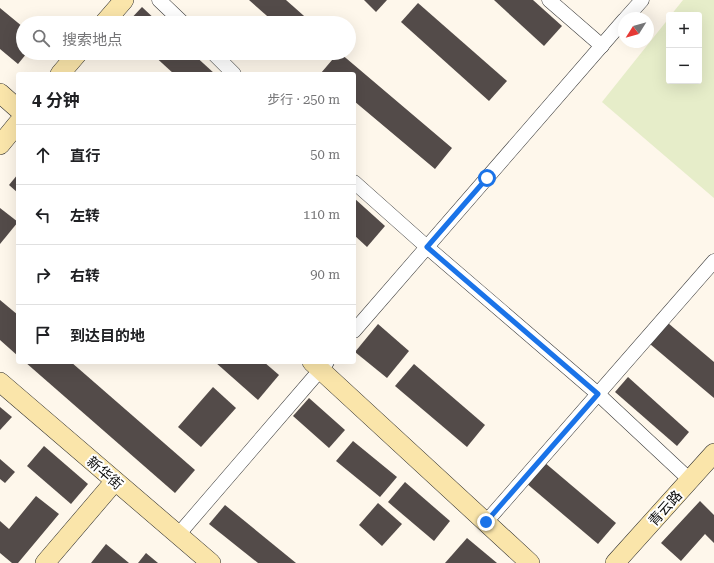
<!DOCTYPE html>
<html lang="zh">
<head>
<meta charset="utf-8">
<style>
  body { margin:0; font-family:"Roboto Serif","Noto Sans SC",serif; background:#f6f6f6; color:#202124 }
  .controls { position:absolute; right:12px; top:12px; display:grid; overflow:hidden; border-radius:4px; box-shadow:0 4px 16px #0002 }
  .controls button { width:36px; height:36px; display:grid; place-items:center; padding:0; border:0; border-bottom:1px solid #e0e0e0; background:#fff; color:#202124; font:20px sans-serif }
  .compass { position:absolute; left:618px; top:12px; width:36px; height:36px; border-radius:50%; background:#fff; box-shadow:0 4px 16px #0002; rotate:233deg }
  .stop { position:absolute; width:12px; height:12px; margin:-9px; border:3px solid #1a73e8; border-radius:50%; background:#fff }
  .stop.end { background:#1a73e8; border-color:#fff; box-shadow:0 1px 4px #0008 }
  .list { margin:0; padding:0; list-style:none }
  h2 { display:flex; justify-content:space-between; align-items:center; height:52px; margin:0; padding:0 16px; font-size:17px }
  h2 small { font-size:13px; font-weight:400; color:#757577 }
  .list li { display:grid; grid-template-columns:26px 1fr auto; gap:12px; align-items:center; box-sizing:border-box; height:60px; padding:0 16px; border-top:1px solid #e0e0e0 }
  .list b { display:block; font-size:15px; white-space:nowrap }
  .list em { font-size:13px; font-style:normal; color:#757577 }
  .icon { flex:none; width:22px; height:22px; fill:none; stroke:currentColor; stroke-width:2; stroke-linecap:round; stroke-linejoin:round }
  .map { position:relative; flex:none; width:714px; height:563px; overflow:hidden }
  .search { position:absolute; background:#fff; box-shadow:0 4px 16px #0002; left:16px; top:16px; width:340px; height:44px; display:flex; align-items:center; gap:10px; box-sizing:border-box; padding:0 14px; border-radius:22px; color:#757577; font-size:15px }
  .panel { position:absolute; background:#fff; box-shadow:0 4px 16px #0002; left:16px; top:72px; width:340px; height:292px; border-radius:4px }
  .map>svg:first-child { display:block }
  .pitch { fill:#e6edc9 }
  .building { fill:#534b49 }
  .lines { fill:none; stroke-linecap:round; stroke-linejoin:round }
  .street-casing { stroke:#3e3e3e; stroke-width:15 }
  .secondary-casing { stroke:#2d2d2d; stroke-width:20 }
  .street { stroke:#fff; stroke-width:14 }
  .secondary { stroke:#fae5aa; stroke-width:19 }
  .route { stroke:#1a73e8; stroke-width:5 }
  .labels { text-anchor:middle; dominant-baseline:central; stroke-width:4; stroke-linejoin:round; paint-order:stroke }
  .street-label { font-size:14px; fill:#0b0b0b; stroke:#fff }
</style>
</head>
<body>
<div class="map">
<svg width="714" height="563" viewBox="0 0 714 563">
  <rect width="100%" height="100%" fill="#fef7eb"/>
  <path class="pitch" d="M683,0H714V198L602,102L669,18V81H699V15H671Z"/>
  <g class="building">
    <path d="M249,0H286L312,23H275Z"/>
    <path d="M364,0H387L376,12Z"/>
    <path d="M494,0H533L562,26L544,46Z"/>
    <path d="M418,3L507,81L489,101L401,22Z"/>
    <path d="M142,7L159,23H127Z"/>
    <path d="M0,8L23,27V53H27L18,64L0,49Z"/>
    <path d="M151,53H192L215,74H174Z"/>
    <path d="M338,53H340L452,148L435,169L354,101V74L321,73Z"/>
    <path d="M18,174V193L9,185Z"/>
    <path d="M354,198L385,226L367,247L354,235Z"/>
    <path d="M0,208L18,222L0,244Z"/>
    <path d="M0,300L18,315V356L0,340Z"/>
    <path d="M668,323L714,362V398L650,344Z"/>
    <path d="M378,324L409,351L387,378L355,352Z"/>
    <path d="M25,362H71L195,470L175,493Z"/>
    <path d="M215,362H264L279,375L258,400Z"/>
    <path d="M414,364L485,425L467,447L395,386Z"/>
    <path d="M628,377L689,432L677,446L615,392Z"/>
    <path d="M213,387L236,408L201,447L178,427Z"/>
    <path d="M309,398L345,430L329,448L293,416Z"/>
    <path d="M0,407L12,417L0,430Z"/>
    <path d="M353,441L397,477L380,497L336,461Z"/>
    <path d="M44,446L88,484L71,504L27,466Z"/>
    <path d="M0,459L15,472L5,483L0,479Z"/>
    <path d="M544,462L616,523L598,544L526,483Z"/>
    <path d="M405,482L450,521L434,541L388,502Z"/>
    <path d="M36,496L59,514L18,563H12L0,553V521L9,529Z"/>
    <path d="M700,501L714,515V543L705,534L681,561L661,543Z"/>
    <path d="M378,503L402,524L382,546L359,525Z"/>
    <path d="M225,505L296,563H258L209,524Z"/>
    <path d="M467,538L497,563H445Z"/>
    <path d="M106,544L129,563H91Z"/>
    <path d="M146,553L158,563H138Z"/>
  </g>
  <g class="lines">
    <g class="street-casing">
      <g id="street">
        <path d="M159,0L183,23"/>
        <path d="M549,0L602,46"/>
        <path d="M626,18L642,0"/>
        <path d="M213,53L234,74"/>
        <path d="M354,182L427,247L598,394L690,480"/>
        <path d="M354,331L624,20"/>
        <path d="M486,522L714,261"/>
        <path d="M178,535L327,362"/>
      </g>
    </g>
    <g class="secondary-casing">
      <g id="secondary">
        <path d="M104,23L124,0"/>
        <path d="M60,74L78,53"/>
        <path d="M0,93L18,109"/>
        <path d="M0,145L18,123"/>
        <path d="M312,362L530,563"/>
        <path d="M0,382L211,563"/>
        <path d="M45,563L115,481"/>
        <path d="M615,563L714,453"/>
      </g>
    </g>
    <use href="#street" class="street"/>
    <use href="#secondary" class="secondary"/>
  </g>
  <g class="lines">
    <path class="route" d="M486,522L598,394L427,247L487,178"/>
  </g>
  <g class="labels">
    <g class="street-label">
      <text transform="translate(105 473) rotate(41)">新华街</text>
      <text transform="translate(665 508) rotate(-48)">青云路</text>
    </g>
  </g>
</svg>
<div class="controls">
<button>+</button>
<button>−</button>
</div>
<svg class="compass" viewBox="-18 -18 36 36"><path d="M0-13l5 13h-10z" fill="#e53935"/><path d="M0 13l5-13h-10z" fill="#757577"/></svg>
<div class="stop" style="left:487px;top:178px"></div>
<div class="stop end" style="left:486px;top:522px"></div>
<div class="search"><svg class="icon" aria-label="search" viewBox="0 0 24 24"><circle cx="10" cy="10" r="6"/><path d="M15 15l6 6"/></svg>搜索地点</div>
<section class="panel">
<h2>4 分钟<small>步行 · 250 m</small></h2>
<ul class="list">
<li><svg class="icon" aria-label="ahead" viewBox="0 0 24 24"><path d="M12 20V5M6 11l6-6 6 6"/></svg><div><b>直行</b></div><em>50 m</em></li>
<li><svg class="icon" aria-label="left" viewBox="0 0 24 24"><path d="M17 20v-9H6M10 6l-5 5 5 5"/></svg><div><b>左转</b></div><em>110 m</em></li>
<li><svg class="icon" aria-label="right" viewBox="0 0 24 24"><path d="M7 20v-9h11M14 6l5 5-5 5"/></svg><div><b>右转</b></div><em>90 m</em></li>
<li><svg class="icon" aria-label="arrive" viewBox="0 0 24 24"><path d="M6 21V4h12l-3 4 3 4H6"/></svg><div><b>到达目的地</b></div></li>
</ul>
</section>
</div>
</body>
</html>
